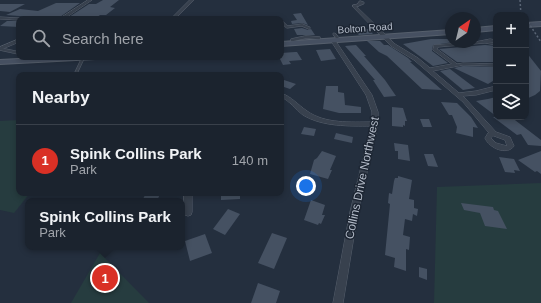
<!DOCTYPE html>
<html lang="en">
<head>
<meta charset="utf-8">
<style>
  body { margin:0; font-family:Arial,sans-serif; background:#282f3a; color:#f1f3f6 }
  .controls { position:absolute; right:12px; top:12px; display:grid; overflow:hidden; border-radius:8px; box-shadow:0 2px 6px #0003 }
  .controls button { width:36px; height:36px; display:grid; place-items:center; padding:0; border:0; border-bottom:1px solid #39404a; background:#1b232e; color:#f1f3f6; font:20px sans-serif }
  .compass { position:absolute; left:445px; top:12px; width:36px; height:36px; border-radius:50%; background:#1b232e; box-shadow:0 2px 6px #0003; rotate:35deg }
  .you { position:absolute; left:306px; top:186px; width:14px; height:14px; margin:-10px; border:3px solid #fff; border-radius:50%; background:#1a73e8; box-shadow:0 0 0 6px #1a73e833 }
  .badge { display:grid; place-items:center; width:26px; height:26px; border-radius:50%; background:#d93025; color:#fff; font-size:13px; font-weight:700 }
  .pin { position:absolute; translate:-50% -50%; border:2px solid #fff; box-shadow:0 1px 4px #0006 }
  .popup { position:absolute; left:25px; top:198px; width:160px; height:52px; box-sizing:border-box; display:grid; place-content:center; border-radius:8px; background:#1b232e; filter:drop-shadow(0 1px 3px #0005); font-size:13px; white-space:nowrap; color:#a0a4aa }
  .popup b { font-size:15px; color:#f1f3f6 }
  .popup::after { content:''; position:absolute; left:50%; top:100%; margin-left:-8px; border:8px solid transparent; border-top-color:#1b232e }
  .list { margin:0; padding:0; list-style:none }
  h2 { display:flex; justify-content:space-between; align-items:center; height:52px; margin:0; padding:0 16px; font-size:17px }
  h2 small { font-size:13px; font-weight:400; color:#a0a4aa }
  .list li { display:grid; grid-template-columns:26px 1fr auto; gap:12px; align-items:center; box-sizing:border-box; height:72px; padding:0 16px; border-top:1px solid #39404a }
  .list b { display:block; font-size:15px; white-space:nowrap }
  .list p { margin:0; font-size:13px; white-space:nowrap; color:#a0a4aa }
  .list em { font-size:13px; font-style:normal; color:#a0a4aa }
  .icon { flex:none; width:22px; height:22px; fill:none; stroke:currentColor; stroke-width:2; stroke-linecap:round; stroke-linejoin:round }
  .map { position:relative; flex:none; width:541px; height:303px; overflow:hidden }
  .search { position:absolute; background:#1b232e; box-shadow:0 2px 6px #0003; left:16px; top:16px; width:268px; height:44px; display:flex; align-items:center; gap:10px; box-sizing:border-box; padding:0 14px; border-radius:8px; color:#a0a4aa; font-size:15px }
  .panel { position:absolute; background:#1b232e; box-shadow:0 2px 6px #0003; left:16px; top:72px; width:268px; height:124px; border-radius:8px }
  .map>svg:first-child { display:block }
  .green { fill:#263c3f }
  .building { fill:#455162 }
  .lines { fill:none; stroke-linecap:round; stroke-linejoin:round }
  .lane-far1-casing { stroke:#565f6c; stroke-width:3 }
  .lane-casing { stroke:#565f6c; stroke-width:3.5 }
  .street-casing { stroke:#565f6c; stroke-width:1 }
  .secondary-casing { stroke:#565f6c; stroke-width:2 }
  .lane-far1 { stroke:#38414e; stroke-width:2 }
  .lane { stroke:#38414e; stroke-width:2.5 }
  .street { fill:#38414e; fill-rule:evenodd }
  .secondary { fill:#465061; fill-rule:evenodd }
  .rail { stroke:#5a6575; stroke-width:1.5; stroke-dasharray:2 2; stroke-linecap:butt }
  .labels { text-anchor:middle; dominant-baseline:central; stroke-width:3; stroke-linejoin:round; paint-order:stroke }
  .far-street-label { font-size:10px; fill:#b4bcc9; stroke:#1d2633 }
  .street-label { font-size:12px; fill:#b4bcc9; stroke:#1d2633 }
</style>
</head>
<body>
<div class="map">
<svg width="541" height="303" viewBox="0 0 541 303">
  <rect width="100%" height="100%" fill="#242f3e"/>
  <g class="green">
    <path d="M19,120V193H30L14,213L0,210V121Z"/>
    <path d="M541,183V303H434L437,187Z"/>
    <path d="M100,253L149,303H71Z"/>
  </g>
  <g class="building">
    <path d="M103,0H119L110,7L115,8L106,15H100L96,18L69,17L89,4H96Z"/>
    <path d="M56,3H80L60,17L19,16L6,15L20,9L38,11Z"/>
    <path d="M0,4H25L10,12L0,11Z"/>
    <path d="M301,13L308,25L302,23L292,24L291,21L297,20L293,14Z"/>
    <path d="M7,21H19V27L0,26Z"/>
    <path d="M302,28L308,30L311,29L315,35H297L294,29Z"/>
    <path d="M368,29L373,34L359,35L353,30Z"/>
    <path d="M431,39H451V42H454L433,45L432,51L448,63L433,66L403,44Z"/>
    <path d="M367,41H380L384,45H388L408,58L412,62H410L442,90L422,89L387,56L379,52Z"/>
    <path d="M356,45L366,56H364L385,80L396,96L384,97L373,80H375L345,46Z"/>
    <path d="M485,45L496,46V62H457L439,49Z"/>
    <path d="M330,49L336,59L321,61L316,50Z"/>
    <path d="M295,52H297L302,60L289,61L291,64L283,65L279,57H281V53Z"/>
    <path d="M526,52L541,71L540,91L535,95L526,99Z"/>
    <path d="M463,66L496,67V79L488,84L454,68Z"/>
    <path d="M450,69L475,88L463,90L440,71Z"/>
    <path d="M284,80L296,84L290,89L281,86V83Z"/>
    <path d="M326,86H338V92L344,93L345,105L361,107V113H339L323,109Z"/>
    <path d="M496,97V116L476,101L488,99Z"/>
    <path d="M441,102L457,103L471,117L478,128L473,127V137L456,133L457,127L452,115H449Z"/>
    <path d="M392,107L403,108L407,121H405V126L403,125V127L392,126Z"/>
    <path d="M493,117H511L541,140V146L528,145L521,134L517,135Z"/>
    <path d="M420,119H429L432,127H423Z"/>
    <path d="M304,127L316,129L314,136L301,134Z"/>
    <path d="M336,133L353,137L352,143L334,139Z"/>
    <path d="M394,143L408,145L410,161L398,159V151H395Z"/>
    <path d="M322,151L336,156L330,170H332L328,179L310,174L314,160L317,158Z"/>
    <path d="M541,151V174L537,171L535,172L518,160Z"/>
    <path d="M424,154H433L438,167L428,166Z"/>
    <path d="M499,157L514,159L520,171L514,170L515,173L505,172Z"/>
    <path d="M398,176L412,180L409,199L414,200V208L418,209L417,216L413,214L412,221L405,219L403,235L410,237L409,250L406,249V271L394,267L395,258L385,255L390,204L388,203L389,193L392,194L394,181L395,178H398Z"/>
    <path d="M146,193H156L160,194L157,201H142Z"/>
    <path d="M221,193H240V199L221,200Z"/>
    <path d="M311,200L325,205L322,215H325L321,224L319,223L318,225L304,220Z"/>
    <path d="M461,203L493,207L494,210L498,211L507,229L485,226L480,213L464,210Z"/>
    <path d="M228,209L240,214L225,235L213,229Z"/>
    <path d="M272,233L287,238L274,269L258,263Z"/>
    <path d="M205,234L212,253L190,261L185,241Z"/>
    <path d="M419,267L427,269V280L419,277Z"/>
    <path d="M258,283L280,291L276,303H251Z"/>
  </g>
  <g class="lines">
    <g class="lane-far1-casing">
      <g id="lane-far1">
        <path d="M360,2L363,3L358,5Z"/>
        <path d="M354,6L358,5"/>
        <path d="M282,22L287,27L302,25L309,28"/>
        <path d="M334,34L336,36"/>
      </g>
    </g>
    <g class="lane-casing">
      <g id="lane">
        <path d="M335,35L339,40"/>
        <path d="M292,40L306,37L319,38"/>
        <path d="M0,49L19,53"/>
        <path d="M75,75L83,58"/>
      </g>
    </g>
    <g class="street-casing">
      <g id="street">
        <path d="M88,0H92L64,19H59Z"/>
        <path d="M190,0H194L175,19H171Z"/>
        <path d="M353,5H355L395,44L418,58L430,68L452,64L433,50L434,45L475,42L490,39L496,40V42H488L496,43V45L485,43L438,47L437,49L457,64L463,63L496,64V66L463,65L433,71L459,93L476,91L496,86V90L476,95L463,96L496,132L510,137L514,146C507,156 489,148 485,138L488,133H489L463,102L414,60L391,46L353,7ZM494,136L505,140L507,146L496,143L491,138Z"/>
        <path d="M0,17L19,18L21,19H19V20L0,19Z"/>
        <path d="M19,39V42L0,50V47Z"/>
        <path d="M331,40H335L372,95L378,112V124L358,212L343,303H333L350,212L371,126C349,126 323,127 303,115C295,109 290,101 281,97V93C292,97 298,105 307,111C325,124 351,122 372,122V112L366,95L331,41Z"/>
        <path d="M184,193H192V212L191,215L188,216L185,215L184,212Z"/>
      </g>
    </g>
    <g class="secondary-casing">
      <g id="secondary">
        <path d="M541,22V26L526,27V23Z"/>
        <path d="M496,26V30L475,32V28Z"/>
        <path d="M451,30V34L281,46V42Z"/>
        <path d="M56,57H98L95,59L0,64V60Z"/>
      </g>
    </g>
    <use href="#lane-far1" class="lane-far1"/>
    <use href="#lane" class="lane"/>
    <use href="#street" class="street"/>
    <use href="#secondary" class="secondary"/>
    <g class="rail">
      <path d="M520,0L521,15"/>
      <path d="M526,19L541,42"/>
    </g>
  </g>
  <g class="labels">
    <g class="far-street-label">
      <text transform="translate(365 28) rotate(-4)">Bolton Road</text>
    </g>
    <g class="street-label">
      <text transform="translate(362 178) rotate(-78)">Collins Drive Northwest</text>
    </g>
  </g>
</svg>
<div class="controls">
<button>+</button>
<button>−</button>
<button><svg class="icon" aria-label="layers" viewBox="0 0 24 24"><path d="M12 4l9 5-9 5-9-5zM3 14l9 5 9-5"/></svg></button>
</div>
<svg class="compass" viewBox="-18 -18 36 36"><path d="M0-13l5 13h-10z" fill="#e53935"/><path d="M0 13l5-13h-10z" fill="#a0a4aa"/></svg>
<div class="you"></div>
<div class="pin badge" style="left:105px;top:278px">1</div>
<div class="popup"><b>Spink Collins Park</b>Park</div>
<div class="search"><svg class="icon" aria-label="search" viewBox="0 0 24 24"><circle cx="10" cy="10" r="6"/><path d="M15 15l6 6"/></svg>Search here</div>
<section class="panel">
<h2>Nearby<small></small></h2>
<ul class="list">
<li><span class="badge">1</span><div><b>Spink Collins Park</b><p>Park</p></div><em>140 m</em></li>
</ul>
</section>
</div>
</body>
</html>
